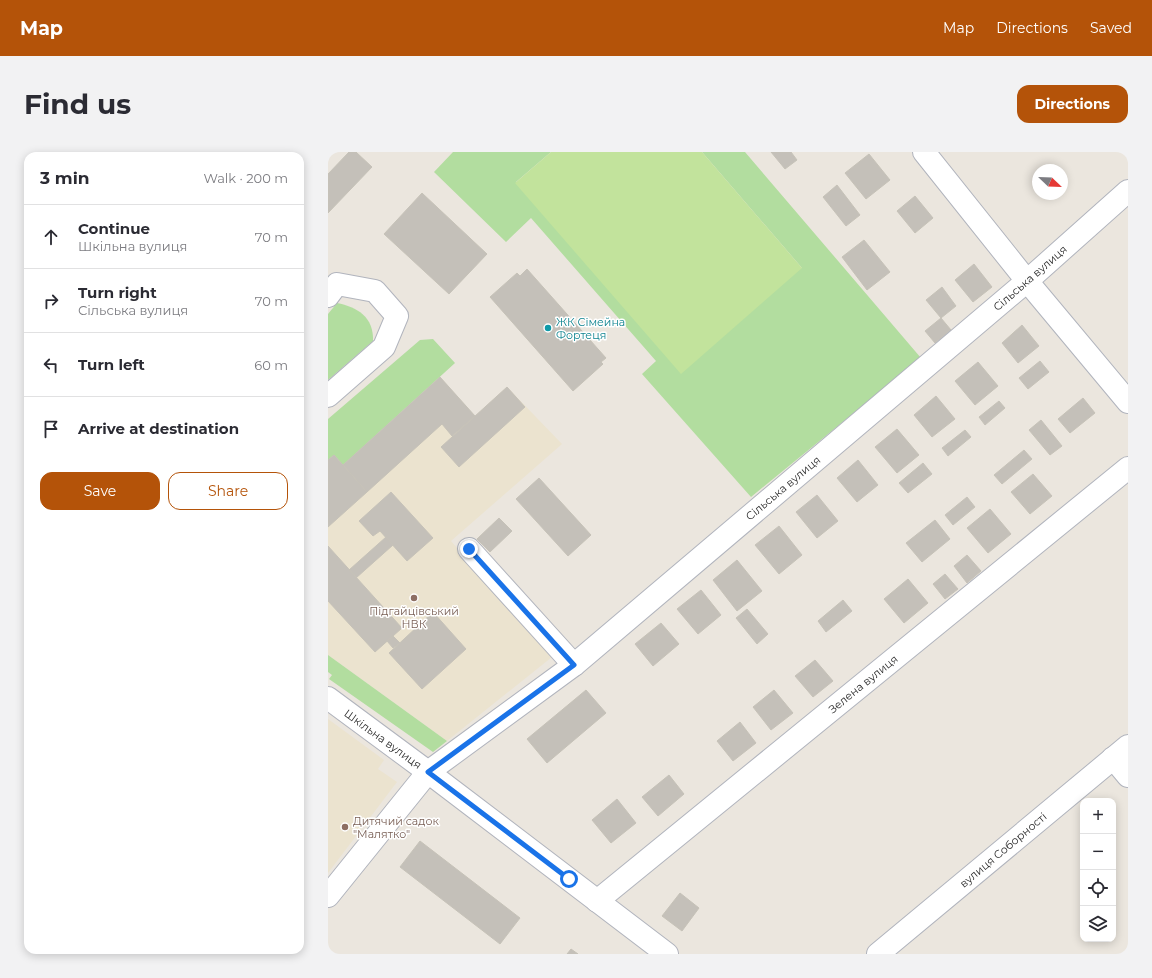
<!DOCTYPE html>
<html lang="en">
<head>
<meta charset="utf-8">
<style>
  body { margin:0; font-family:Montserrat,sans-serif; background:#f2f2f3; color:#2b2b33 }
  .controls { position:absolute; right:12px; bottom:12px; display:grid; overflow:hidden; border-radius:8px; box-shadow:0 2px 10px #0003 }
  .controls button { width:36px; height:36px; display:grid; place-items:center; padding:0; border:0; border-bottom:1px solid #e1e1e2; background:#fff; color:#2b2b33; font:20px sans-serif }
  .compass { position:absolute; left:704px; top:12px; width:36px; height:36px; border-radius:50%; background:#fff; box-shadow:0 2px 10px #0003; rotate:113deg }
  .stop { position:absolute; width:12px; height:12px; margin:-9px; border:3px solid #1a73e8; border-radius:50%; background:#fff }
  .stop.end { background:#1a73e8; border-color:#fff; box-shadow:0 1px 4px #0008 }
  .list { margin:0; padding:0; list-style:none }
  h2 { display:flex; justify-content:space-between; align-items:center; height:52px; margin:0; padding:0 16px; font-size:17px }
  h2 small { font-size:13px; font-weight:400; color:#7c7c81 }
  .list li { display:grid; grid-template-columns:26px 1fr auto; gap:12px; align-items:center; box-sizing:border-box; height:64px; padding:0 16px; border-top:1px solid #e1e1e2 }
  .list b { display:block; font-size:15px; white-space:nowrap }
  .list p { margin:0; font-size:13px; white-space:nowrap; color:#7c7c81 }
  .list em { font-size:13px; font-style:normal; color:#7c7c81 }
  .actions { display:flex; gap:8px; padding:12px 16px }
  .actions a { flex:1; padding:9px 0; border:1px solid #b45309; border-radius:12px; text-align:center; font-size:14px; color:#b45309 }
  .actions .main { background:#b45309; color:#fff }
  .icon { flex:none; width:22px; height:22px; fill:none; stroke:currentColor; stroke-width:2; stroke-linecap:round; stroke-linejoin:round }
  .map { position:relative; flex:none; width:800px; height:802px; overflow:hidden; border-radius:12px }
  header { display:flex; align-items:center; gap:24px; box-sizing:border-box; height:56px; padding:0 20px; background:#b45309; color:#fff }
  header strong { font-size:19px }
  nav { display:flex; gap:22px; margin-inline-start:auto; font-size:14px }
  .intro { display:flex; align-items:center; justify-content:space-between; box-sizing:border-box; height:96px; padding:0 24px }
  h1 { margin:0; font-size:28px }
  .button { padding:10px 18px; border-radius:12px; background:#b45309; color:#fff; font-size:14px; font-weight:700 }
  main { display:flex; gap:24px; padding:0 24px }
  aside { flex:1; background:#fff; border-radius:12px; box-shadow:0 2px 10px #0003 }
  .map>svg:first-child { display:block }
  .education { fill:#ebe3cf }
  .green { fill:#b2dd9f }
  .pitch { fill:#c2e39c }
  .building { fill:#c4c0b9; stroke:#c6c2b8 }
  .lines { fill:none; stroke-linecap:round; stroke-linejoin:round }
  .minor-casing { stroke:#b1b4bd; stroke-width:24 }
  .minor { stroke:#fff; stroke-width:22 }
  .route { stroke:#1a73e8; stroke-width:5 }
  .culture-dot { fill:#0f9aa8; stroke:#fff; stroke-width:1.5 }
  .education-dot { fill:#8d6e63; stroke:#fff; stroke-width:1.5 }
  .labels { text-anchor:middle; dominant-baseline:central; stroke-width:3; stroke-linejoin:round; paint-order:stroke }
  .street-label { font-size:11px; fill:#2b2b2b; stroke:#fff }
  .culture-label { font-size:11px; fill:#0d838f; stroke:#fff; text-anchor:start }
  .education-label { font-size:11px; fill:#785e54; stroke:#fff }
</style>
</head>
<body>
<header>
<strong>Map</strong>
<nav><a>Map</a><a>Directions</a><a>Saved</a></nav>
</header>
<div class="intro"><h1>Find us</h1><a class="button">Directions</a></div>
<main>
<aside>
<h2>3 min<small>Walk · 200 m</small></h2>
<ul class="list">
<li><svg class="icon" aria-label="ahead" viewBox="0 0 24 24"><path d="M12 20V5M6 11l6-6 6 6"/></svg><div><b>Continue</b><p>Шкільна вулиця</p></div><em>70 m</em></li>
<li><svg class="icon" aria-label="right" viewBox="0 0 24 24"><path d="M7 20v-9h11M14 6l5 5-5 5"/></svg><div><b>Turn right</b><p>Сільська вулиця</p></div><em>70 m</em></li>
<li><svg class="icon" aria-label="left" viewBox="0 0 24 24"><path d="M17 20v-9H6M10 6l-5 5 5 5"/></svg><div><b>Turn left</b></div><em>60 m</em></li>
<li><svg class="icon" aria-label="arrive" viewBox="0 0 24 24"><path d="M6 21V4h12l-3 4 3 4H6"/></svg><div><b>Arrive at destination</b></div></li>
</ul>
<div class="actions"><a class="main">Save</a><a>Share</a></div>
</aside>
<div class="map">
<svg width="800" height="802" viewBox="0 0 800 802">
  <rect width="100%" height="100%" fill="#ebe6de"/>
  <g class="education">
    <path d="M112,225L147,264L179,235L234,292L123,389L224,505L119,589L0,503V308L6,303L15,313Z"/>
    <path d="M0,567L56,608L50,617L69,630L0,721Z"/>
  </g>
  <g class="green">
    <path d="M125,0H223L188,30L474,116L374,0H417L593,206L423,345L314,222L328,209L203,66L178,90L106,20Z"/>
    <path d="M9,151C29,155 46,165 45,189L0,228V162Z"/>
    <path d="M105,187L127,211L15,313L6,303L0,308V267L92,188Z"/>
    <path d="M0,503L119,589L105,600L1,527L4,523L0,520Z"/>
  </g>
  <path class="pitch" d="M223,0H374L474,116L353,222L187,31Z"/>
  <g class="building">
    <path d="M21,0H28L44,15L0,61V22Z"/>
    <path d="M443,0H463L469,8L457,17Z"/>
    <path d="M541,2L562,28L538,47L517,21Z"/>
    <path d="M509,33L532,63L518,74L495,45Z"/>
    <path d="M94,41L159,102L121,142L56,82Z"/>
    <path d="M587,44L605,66L587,81L569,59Z"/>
    <path d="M536,88L562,120L539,138L514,105Z"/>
    <path d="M646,112L664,135L645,150L627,128Z"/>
    <path d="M199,117L278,206L273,210L275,212L245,239L162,145L189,121L192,124Z"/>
    <path d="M614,135L628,154L613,166L598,148Z"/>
    <path d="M613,166L623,178L607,191L597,179Z"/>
    <path d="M694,173L711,194L690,211L674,191Z"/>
    <path d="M712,209L721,220L700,237L691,226Z"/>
    <path d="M650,210L670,234L647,253L627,229Z"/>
    <path d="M112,225L147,264L124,284L114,272L39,340L15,313Z"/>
    <path d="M179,235L197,255L131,315L113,295Z"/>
    <path d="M608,244L627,267L604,285L586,263Z"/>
    <path d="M755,246L767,261L742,281L730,267Z"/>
    <path d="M671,249L677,256L657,273L651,265Z"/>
    <path d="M713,268L734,294L722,303L701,278Z"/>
    <path d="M569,277L591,303L569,321L547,295Z"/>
    <path d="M637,278L643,285L620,304L614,296Z"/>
    <path d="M696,298L704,307L674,332L666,323Z"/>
    <path d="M6,303L39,340L0,375V308Z"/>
    <path d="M530,308L550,333L529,350L509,326Z"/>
    <path d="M595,311L604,322L580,341L571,331Z"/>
    <path d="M705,322L724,344L702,362L683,340Z"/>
    <path d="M211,326L263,383L240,404L188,347Z"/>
    <path d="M63,340L105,386L79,409L52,379L45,384L31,369Z"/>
    <path d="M489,343L510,369L489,386L468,360Z"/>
    <path d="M639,345L647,355L625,373L617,363Z"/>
    <path d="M662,357L683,382L660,401L639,376Z"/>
    <path d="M171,366L184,379L162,400L149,387Z"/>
    <path d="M607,368L622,387L594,410L578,391Z"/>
    <path d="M451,374L474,403L451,422L427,393Z"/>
    <path d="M58,385L65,393L28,426L21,418Z"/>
    <path d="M0,394L74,476L47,500L0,449Z"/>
    <path d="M639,403L653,419L639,431L626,414Z"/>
    <path d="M409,408L434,439L409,459L385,428Z"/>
    <path d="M617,422L630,437L617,447L605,432Z"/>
    <path d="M580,427L600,451L576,471L556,447Z"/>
    <path d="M373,438L393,463L370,482L349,457Z"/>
    <path d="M515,448L524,459L498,480L490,469Z"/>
    <path d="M419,457L440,482L429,492L408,466Z"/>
    <path d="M105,460L138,497L94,537L61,501Z"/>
    <path d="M333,471L351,492L325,514L307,492Z"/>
    <path d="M65,484L72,491L65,496L59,489Z"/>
    <path d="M487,508L505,529L485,545L467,524Z"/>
    <path d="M258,538L278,561L219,611L199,587Z"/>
    <path d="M446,538L465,561L443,578L425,555Z"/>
    <path d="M412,570L428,591L405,609L389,589Z"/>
    <path d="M341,623L356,642L330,664L314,645Z"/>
    <path d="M289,647L308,671L283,691L264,668Z"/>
    <path d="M92,689L192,766L172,792L72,715Z"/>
    <path d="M352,741L371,756L354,779L334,764Z"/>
    <path d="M243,797L250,802H239Z"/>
  </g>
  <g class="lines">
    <g class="minor-casing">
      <g id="minor">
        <path d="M596,0L699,129L800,250"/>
        <path d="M0,144L9,132L47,139L69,164L56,195L0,244"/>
        <path d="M141,397L246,513"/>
        <path d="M0,546L100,620L339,802"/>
        <path d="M785,606L800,624"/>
        <path d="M0,744L100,620L246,513L699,129L800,39"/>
        <path d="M269,749L800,316"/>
        <path d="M550,802L800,594"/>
      </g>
    </g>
    <use href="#minor" class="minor"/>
  </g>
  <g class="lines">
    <path class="route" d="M141,397L246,513L100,620L241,727"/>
  </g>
  <circle class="culture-dot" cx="220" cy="176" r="4"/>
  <g class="education-dot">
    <circle cx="86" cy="446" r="4"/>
    <circle cx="17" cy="675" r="4"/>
  </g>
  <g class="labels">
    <g class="street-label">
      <text transform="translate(702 126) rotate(-41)">Сільська вулиця</text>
      <text transform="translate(455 336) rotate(-40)">Сільська вулиця</text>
      <text transform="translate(535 532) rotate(-39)">Зелена вулиця</text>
      <text transform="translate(55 587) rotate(36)">Шкільна вулиця</text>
      <text transform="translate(675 698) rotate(-40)">вулиця Соборності</text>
    </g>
    <g class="culture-label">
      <text x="228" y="170">ЖК Сімейна<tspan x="228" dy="13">Фортеця</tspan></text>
    </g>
    <g class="education-label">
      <text x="86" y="459">Підгайцівський<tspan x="86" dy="13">НВК</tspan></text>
      <text x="25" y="669" text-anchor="start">Дитячий садок<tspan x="25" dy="13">"Малятко"</tspan></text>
    </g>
  </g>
</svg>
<div class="controls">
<button>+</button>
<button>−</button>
<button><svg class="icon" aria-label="locate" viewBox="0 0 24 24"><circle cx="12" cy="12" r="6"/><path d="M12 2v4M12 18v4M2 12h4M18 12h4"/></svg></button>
<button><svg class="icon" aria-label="layers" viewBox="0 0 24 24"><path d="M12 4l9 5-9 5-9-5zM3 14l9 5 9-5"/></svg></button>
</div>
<svg class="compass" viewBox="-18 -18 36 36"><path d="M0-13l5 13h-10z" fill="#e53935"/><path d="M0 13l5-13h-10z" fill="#7c7c81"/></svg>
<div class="stop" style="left:241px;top:727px"></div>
<div class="stop end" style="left:141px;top:397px"></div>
</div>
</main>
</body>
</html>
